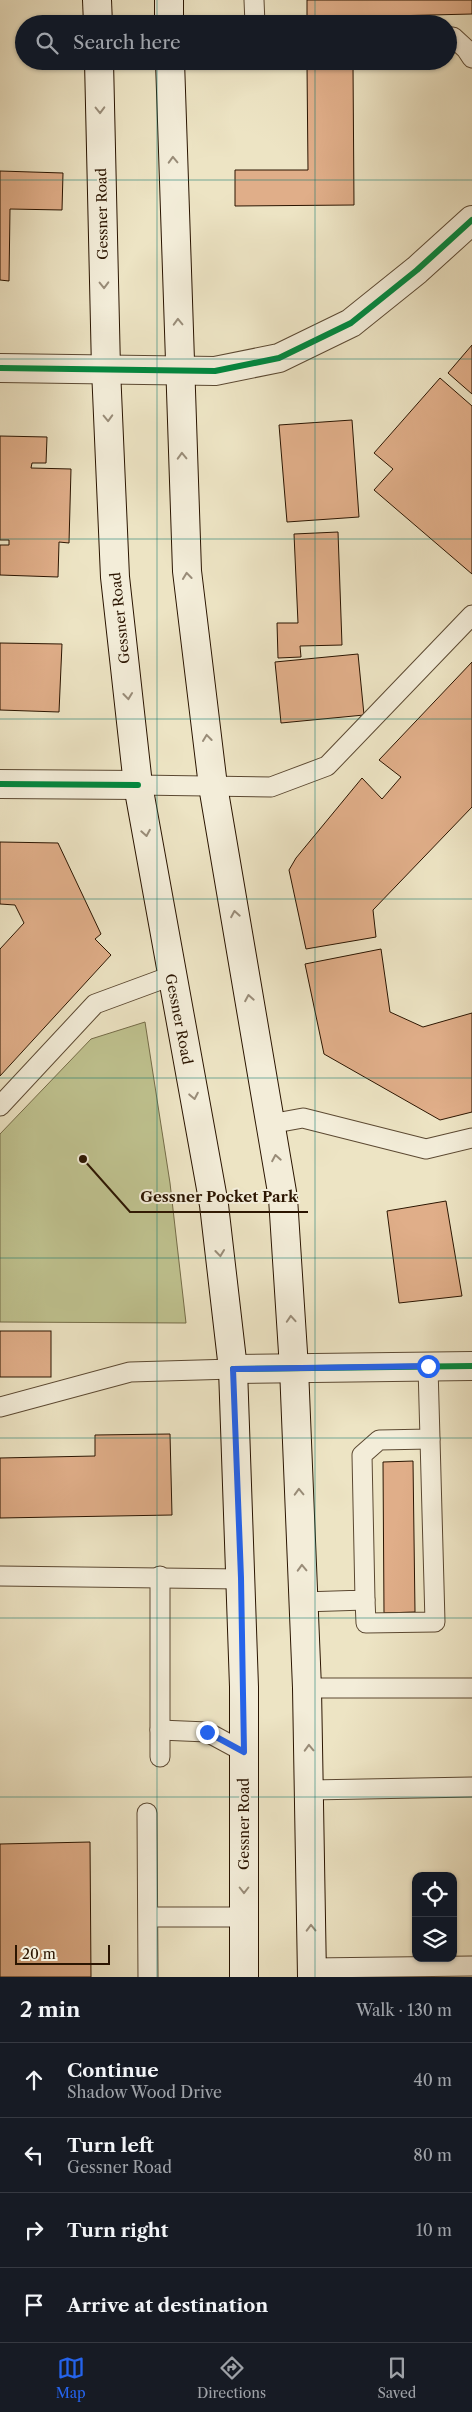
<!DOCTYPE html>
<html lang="en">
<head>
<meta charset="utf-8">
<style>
  body { margin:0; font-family:"Libre Caslon Text",serif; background:#20242c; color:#f1f3f6 }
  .controls { position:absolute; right:15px; bottom:15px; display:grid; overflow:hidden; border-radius:10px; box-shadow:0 1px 4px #0004 }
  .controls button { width:45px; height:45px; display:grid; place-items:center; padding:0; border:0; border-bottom:1px solid #363941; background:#171b24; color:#f1f3f6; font:25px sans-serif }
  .scale { position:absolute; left:15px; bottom:12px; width:95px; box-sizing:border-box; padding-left:5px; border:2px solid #2b1501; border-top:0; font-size:14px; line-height:18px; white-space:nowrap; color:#2b1501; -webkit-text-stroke:4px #f3edd9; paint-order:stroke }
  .stop { position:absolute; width:15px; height:15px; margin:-11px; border:4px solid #2563eb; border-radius:50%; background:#fff }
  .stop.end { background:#2563eb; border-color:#fff; box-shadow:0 1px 5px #0008 }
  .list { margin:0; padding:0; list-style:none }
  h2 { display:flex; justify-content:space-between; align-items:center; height:65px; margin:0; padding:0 20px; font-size:21px }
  h2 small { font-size:16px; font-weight:400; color:#9ea1a6 }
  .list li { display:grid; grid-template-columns:32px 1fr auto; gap:15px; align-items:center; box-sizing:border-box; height:75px; padding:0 20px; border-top:1px solid #363941 }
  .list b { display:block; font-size:19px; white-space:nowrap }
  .list p { margin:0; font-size:16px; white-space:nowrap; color:#9ea1a6 }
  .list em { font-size:16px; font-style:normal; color:#9ea1a6 }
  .icon { flex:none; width:28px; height:28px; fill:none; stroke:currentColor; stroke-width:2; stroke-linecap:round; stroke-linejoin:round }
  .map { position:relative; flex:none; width:472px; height:1977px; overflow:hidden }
  .search { position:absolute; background:#171b24; box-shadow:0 1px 4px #0004; left:15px; right:15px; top:15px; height:55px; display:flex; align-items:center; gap:12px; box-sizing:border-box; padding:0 18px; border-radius:28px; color:#9ea1a6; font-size:19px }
  .sheet { height:365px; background:#171b24 }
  nav { display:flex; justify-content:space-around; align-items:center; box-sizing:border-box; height:70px; border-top:1px solid #363941; background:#171b24; font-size:14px; color:#9ea1a6 }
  nav a { display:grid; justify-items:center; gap:2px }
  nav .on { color:#2563eb }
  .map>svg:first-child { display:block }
  .park { fill:#bfc28f; stroke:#756c48 }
  .building { fill:#e0ae89; stroke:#2b1501 }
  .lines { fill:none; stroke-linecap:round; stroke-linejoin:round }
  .service-casing { stroke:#5c4932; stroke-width:21 }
  .minor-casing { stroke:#5c4932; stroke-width:30 }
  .tertiary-casing { stroke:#5c4932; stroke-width:30 }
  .secondary-casing { stroke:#2b1501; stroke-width:30 }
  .service { stroke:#f3edd9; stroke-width:19 }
  .minor { stroke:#f3edd9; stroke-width:28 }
  .tertiary { stroke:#f3edd9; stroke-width:28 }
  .secondary { stroke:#f3edd9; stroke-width:28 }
  .cycleway-casing { stroke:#f3edd9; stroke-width:9 }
  .cycleway { stroke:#00873e; stroke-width:6 }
  .oneway { stroke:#998c78 }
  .route { stroke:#2563eb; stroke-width:6 }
  .grid { fill:none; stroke:#0f766e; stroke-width:1; stroke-opacity:0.55 }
  .labels { text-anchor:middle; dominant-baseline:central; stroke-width:4; stroke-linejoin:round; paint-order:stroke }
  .street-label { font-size:14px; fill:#2b1501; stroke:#f3edd9 }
  .leader { fill:none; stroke:#2b1501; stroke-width:2 }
  .callout-dot { fill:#2b1501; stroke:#f3edd9; stroke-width:2 }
  .callout-label { font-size:15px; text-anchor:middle; font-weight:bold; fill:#2b1501; stroke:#f3edd9; stroke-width:4; stroke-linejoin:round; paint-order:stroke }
</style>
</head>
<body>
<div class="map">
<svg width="472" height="1977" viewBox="0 0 472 1977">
  <rect width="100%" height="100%" fill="#ede4c4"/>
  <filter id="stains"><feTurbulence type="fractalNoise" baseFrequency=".004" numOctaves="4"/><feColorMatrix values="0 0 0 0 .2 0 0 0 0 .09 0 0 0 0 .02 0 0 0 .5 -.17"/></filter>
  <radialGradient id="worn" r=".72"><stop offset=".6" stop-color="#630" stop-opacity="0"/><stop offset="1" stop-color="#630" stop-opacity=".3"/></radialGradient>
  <path class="park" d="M145,1022L170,1183L186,1323L0,1322V1134L91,1039Z"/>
  <g class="building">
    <path d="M307,0H472V14L307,18Z"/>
    <path d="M353,65L354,205L235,206V170H308L307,66Z"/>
    <path d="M0,171L63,173L62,210L10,209L9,281L0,280Z"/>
    <path d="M472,345V394L448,373Z"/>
    <path d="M440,378L472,406V574L374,490L393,469L374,453Z"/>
    <path d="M352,420L359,517L287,522L279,425Z"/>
    <path d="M0,436L47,437L46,463H32L31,468L71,469L69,543L59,542L58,577L0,575V545H9V540H0Z"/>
    <path d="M338,532L342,645L300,646L301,657L278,658L277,623H298L294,534Z"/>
    <path d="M0,643L62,644L59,712L0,710Z"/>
    <path d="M358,654L364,715L281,723L275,662Z"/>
    <path d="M472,662V807L373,910L376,937L306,949L289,870L296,858L362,778L382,799L401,777L379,760Z"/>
    <path d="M0,842L58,843L101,934L95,939L111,955L0,1076V949L24,923L15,905L0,904Z"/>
    <path d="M381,949L390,1012L423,1027L472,1013V1112L440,1120L324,1054L305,964Z"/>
    <path d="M446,1201L462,1296L399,1303L387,1211Z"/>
    <rect x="0" y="1331" width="51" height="46"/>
    <path d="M170,1434L172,1515L0,1518V1458L95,1456V1435Z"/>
    <path d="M413,1461L415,1612L384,1613L383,1462Z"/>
    <path d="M90,1842L91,1977H0V1844Z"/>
  </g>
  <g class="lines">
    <g class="service-casing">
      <g id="service">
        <path d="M254,0L255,24"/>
        <path d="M448,37H453L466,49L472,58"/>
        <path d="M138,785L271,787L327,766L472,615"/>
        <path d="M0,1106L95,1004L171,976"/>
        <path d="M270,1124L303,1118L426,1149L472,1138"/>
        <path d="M0,1407L130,1372L233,1369"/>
        <path d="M0,1576L241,1579"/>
        <path d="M160,1576V1757"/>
        <path d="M365,1600L366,1623L435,1622L430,1439"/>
        <path d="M303,1602L365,1600L362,1455L379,1440L430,1439L428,1367"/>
        <path d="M307,1688H472"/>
        <path d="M160,1730L207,1732L244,1752"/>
        <path d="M310,1790L472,1787"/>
        <path d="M147,1813L148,1977"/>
        <path d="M149,1917H244"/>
        <path d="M312,1968L472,1966"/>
      </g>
    </g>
    <g class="minor-casing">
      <g id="minor">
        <path d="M0,368L215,371L279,358L351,323L417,270L472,220"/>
        <path d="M0,784L138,785"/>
      </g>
    </g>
    <g class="tertiary-casing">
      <path id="tertiary" d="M233,1369L472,1366"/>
    </g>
    <g class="secondary-casing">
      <g id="secondary">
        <path d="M97,0L98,24"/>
        <path d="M169,0V24"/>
        <path d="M99,61L106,369L115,577L138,785L214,1205L233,1369L244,1687V1977"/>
        <path d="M170,61L187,571L213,786L283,1198L294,1368L307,1688L312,1977"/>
      </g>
    </g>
    <use href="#service" class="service"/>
    <use href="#minor" class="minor"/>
    <use href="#tertiary" class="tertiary"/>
    <use href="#secondary" class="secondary"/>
    <g class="cycleway-casing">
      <g id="cycleway">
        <path d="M0,368L215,371L279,358L351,323L417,270L472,220"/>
        <path d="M0,784L138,785"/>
        <path d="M233,1369L472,1366"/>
      </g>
    </g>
    <use href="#cycleway" class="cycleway"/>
  </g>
  <defs><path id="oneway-chevron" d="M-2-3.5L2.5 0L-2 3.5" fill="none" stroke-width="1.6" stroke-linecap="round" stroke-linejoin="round" transform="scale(1.25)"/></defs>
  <g class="oneway">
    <use href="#oneway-chevron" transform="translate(100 110) rotate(89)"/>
    <use href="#oneway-chevron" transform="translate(173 160) rotate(-92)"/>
    <use href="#oneway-chevron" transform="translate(104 285) rotate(89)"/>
    <use href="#oneway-chevron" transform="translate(178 322) rotate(-92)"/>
    <use href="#oneway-chevron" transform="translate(108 418) rotate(88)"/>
    <use href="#oneway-chevron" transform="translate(182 456) rotate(-92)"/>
    <use href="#oneway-chevron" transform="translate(187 576) rotate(-96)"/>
    <use href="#oneway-chevron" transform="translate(128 696) rotate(84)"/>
    <use href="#oneway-chevron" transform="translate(207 738) rotate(-97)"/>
    <use href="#oneway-chevron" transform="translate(146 833) rotate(80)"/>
    <use href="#oneway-chevron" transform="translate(235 914) rotate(-100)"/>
    <use href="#oneway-chevron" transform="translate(249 998) rotate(-100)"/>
    <use href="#oneway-chevron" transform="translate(194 1096) rotate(79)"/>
    <use href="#oneway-chevron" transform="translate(276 1158) rotate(-100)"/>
    <use href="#oneway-chevron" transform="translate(220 1253) rotate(84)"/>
    <use href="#oneway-chevron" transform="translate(291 1319) rotate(-94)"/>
    <use href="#oneway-chevron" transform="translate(299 1492) rotate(-92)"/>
    <use href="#oneway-chevron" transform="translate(302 1568) rotate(-92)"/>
    <use href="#oneway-chevron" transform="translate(309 1748) rotate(-92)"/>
    <use href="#oneway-chevron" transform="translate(244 1890) rotate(90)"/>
    <use href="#oneway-chevron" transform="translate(311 1928) rotate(-91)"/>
  </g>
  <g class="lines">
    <path class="route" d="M207,1732L244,1752L241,1578L233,1369L428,1366"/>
  </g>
  <path class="grid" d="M157,0V24M315,0V24M157,61V1977M315,61V1977M0,180H472M0,359H472M0,539H472M0,719H472M0,899H472M0,1078H472M0,1258H472M0,1438H472M0,1618H472M0,1797H472"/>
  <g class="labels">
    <g class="street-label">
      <text transform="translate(102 214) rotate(-91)">Gessner Road</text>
      <text transform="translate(120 618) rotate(-96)">Gessner Road</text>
      <text transform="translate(179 1019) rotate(79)">Gessner Road</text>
      <text transform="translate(244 1824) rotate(-90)">Gessner Road</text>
    </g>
  </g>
  <path class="leader" d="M83 1159L130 1212H308"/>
  <circle class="callout-dot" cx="83" cy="1159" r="5"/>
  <g class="callout-label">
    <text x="219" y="1202">Gessner Pocket Park</text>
  </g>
  <rect width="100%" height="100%" filter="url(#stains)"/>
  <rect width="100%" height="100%" fill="url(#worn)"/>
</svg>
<div class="controls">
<button><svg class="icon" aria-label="locate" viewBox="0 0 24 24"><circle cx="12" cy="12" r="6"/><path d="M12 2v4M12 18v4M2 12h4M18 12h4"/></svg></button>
<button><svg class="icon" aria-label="layers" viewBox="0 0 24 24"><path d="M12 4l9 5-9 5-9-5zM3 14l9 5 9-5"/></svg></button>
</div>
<div class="scale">20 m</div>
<div class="stop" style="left:428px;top:1366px"></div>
<div class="stop end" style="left:207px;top:1732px"></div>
<div class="search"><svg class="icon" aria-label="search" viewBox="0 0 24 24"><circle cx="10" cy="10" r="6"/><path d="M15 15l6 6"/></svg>Search here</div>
</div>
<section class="sheet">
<h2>2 min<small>Walk · 130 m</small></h2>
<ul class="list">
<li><svg class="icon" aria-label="ahead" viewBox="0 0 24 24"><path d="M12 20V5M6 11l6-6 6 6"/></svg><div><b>Continue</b><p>Shadow Wood Drive</p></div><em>40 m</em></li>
<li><svg class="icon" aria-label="left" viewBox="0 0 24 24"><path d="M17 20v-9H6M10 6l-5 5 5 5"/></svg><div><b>Turn left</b><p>Gessner Road</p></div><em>80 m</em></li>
<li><svg class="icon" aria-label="right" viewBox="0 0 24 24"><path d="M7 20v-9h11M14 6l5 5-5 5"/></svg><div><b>Turn right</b></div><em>10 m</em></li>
<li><svg class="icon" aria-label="arrive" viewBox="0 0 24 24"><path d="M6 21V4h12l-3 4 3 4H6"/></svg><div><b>Arrive at destination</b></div></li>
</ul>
</section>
<nav>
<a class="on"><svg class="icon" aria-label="map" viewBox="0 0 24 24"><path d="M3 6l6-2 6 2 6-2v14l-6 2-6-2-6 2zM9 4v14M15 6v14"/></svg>Map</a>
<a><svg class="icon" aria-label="directions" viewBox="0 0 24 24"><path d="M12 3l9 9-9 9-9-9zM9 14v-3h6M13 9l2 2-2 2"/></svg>Directions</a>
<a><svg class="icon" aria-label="saved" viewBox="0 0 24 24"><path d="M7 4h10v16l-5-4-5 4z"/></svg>Saved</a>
</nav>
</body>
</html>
